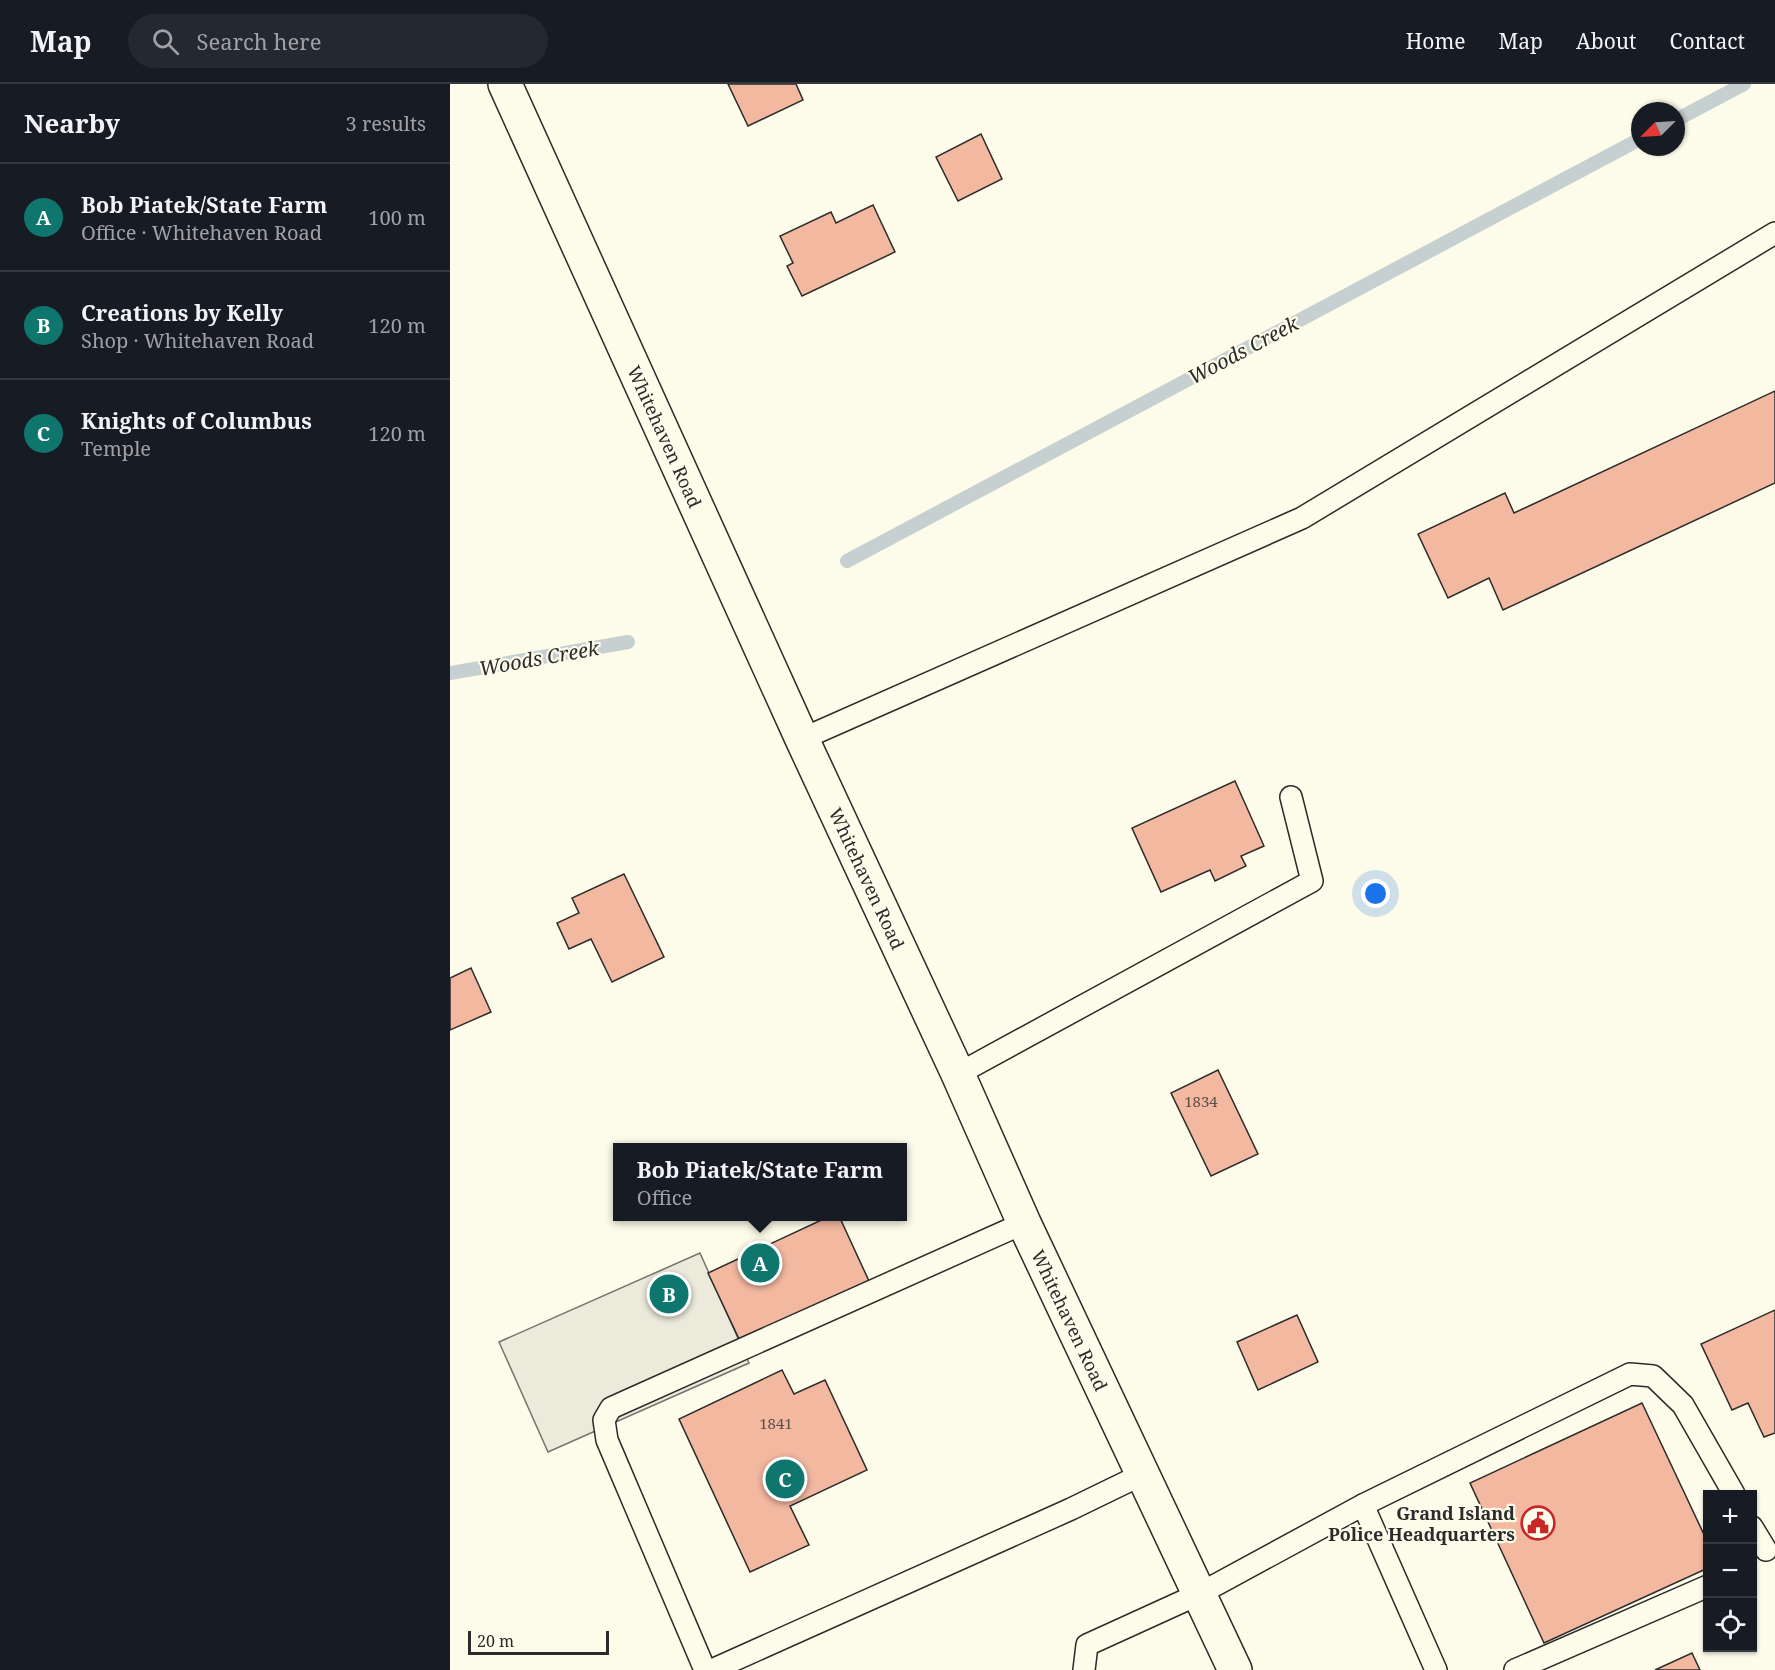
<!DOCTYPE html>
<html lang="en">
<head>
<meta charset="utf-8">
<style>
  body { margin:0; font-family:"Noto Serif",serif; background:#242831; color:#f1f3f6 }
  .controls { position:absolute; right:18px; bottom:18px; display:grid; overflow:hidden; border-radius:0px; box-shadow:0 2px 4px #0004 }
  .controls button { width:54px; height:54px; display:grid; place-items:center; padding:0; border:0; border-bottom:2px solid #363941; background:#171b24; color:#f1f3f6; font:30px sans-serif }
  .compass { position:absolute; left:1181px; top:18px; width:54px; height:54px; border-radius:50%; background:#171b24; box-shadow:0 2px 4px #0004; rotate:246deg }
  .scale { position:absolute; left:18px; bottom:15px; width:141px; box-sizing:border-box; padding-left:6px; border:3px solid #2b2b2b; border-top:0; font-size:16px; line-height:21px; white-space:nowrap; color:#2b2b2b; -webkit-text-stroke:4px #fdfbea; paint-order:stroke }
  .you { position:absolute; left:926px; top:810px; width:21px; height:21px; margin:-15px; border:4px solid #fff; border-radius:50%; background:#1a73e8; box-shadow:0 0 0 9px #1a73e833 }
  .badge { display:grid; place-items:center; width:39px; height:39px; border-radius:50%; background:#0f766e; color:#fff; font-size:20px; font-weight:700 }
  .pin { position:absolute; translate:-50% -50%; border:3px solid #fff; box-shadow:0 2px 6px #0006 }
  .popup { position:absolute; left:163px; top:1059px; width:294px; height:78px; box-sizing:border-box; display:grid; place-content:center; border-radius:0px; background:#171b24; filter:drop-shadow(0 2px 4px #0005); font-size:20px; white-space:nowrap; color:#9ea1a6 }
  .popup b { font-size:22px; color:#f1f3f6 }
  .popup::after { content:''; position:absolute; left:50%; top:100%; margin-left:-12px; border:12px solid transparent; border-top-color:#171b24 }
  .list { margin:0; padding:0; list-style:none }
  h2 { display:flex; justify-content:space-between; align-items:center; height:78px; margin:0; padding:0 24px; font-size:26px }
  h2 small { font-size:20px; font-weight:400; color:#9ea1a6 }
  .list li { display:grid; grid-template-columns:39px 1fr auto; gap:18px; align-items:center; box-sizing:border-box; height:108px; padding:0 24px; border-top:2px solid #363941 }
  .list b { display:block; font-size:22px; white-space:nowrap }
  .list p { margin:0; font-size:20px; white-space:nowrap; color:#9ea1a6 }
  .list em { font-size:20px; font-style:normal; color:#9ea1a6 }
  .icon { flex:none; width:33px; height:33px; fill:none; stroke:currentColor; stroke-width:2; stroke-linecap:round; stroke-linejoin:round }
  .map { position:relative; flex:none; width:1325px; height:1586px; overflow:hidden }
  header { display:flex; align-items:center; gap:36px; box-sizing:border-box; height:84px; padding:0 30px; background:#171b24; border-bottom:2px solid #363941 }
  header strong { font-size:28px }
  nav { display:flex; gap:33px; margin-inline-start:auto; font-size:21px }
  .search { width:420px; height:54px; background:#242831; display:flex; align-items:center; gap:15px; box-sizing:border-box; padding:0 21px; border-radius:33px; color:#9ea1a6; font-size:22px }
  main { display:flex }
  aside { flex:1; background:#171b24 }
  .map>svg:first-child { display:block }
  .parking { fill:#eceadb; stroke:#74746e; stroke-width:1.5 }
  .lines { fill:none; stroke-linecap:round; stroke-linejoin:round }
  .stream { stroke:#c7d0d0; stroke-width:14 }
  .building { fill:#f2b8a0; stroke:#2b2b2b; stroke-width:1.5 }
  .service-casing { stroke:#2b2b2b; stroke-width:24 }
  .tertiary-casing { stroke:#2b2b2b; stroke-width:36 }
  .service { stroke:#fdfbea; stroke-width:21 }
  .tertiary { stroke:#fdfbea; stroke-width:33 }
  .labels { text-anchor:middle; dominant-baseline:central; stroke-width:4.5; stroke-linejoin:round; paint-order:stroke }
  .number-label { font-size:15px; fill:#5d4e48 }
  .street-label { font-size:18px; fill:#2b2b2b; stroke:#fdfbea }
  .poi-label { font-size:18px; font-weight:bold; fill:#2b2b2b; stroke:#fdfbea; text-anchor:end }
  .water-label { font-size:20px; font-style:italic; fill:#2b2b2b; stroke:#fdfbea }
</style>
</head>
<body>
<header>
<strong>Map</strong>
<div class="search"><svg class="icon" aria-label="search" viewBox="0 0 24 24"><circle cx="10" cy="10" r="6"/><path d="M15 15l6 6"/></svg>Search here</div>
<nav><a>Home</a><a>Map</a><a>About</a><a>Contact</a></nav>
</header>
<main>
<aside>
<h2>Nearby<small>3 results</small></h2>
<ul class="list">
<li><span class="badge">A</span><div><b>Bob Piatek/State Farm</b><p>Office · Whitehaven Road</p></div><em>100 m</em></li>
<li><span class="badge">B</span><div><b>Creations by Kelly</b><p>Shop · Whitehaven Road</p></div><em>120 m</em></li>
<li><span class="badge">C</span><div><b>Knights of Columbus</b><p>Temple</p></div><em>120 m</em></li>
</ul>
</aside>
<div class="map">
<svg width="1325" height="1586" viewBox="0 0 1325 1586">
  <rect width="100%" height="100%" fill="#fdfbea"/>
  <path class="parking" d="M250,1169L299,1279L98,1368L49,1258Z"/>
  <g class="lines">
    <g class="stream">
      <path d="M1226,36L1294,0"/>
      <path d="M397,477L1190,55"/>
      <path d="M0,589L178,558"/>
    </g>
  </g>
  <g class="building">
    <path d="M278,0H346L353,16L298,42Z"/>
    <path d="M531,50L552,95L508,117L486,73Z"/>
    <path d="M423,121L445,168L352,212L337,182L343,179L330,152L381,128L386,139Z"/>
    <path d="M1325,307V399L1053,526L1039,494L998,514L968,450L1055,409L1064,429Z"/>
    <path d="M785,697L814,762L791,772L796,782L765,797L760,786L711,808L682,744Z"/>
    <path d="M174,790L214,873L162,898L141,855L119,865L107,839L129,829L122,814Z"/>
    <path d="M21,884L41,928L0,946V894Z"/>
    <path d="M768,986L808,1070L761,1092L721,1009Z"/>
    <path d="M380,1132H389L419,1197L290,1257L258,1189Z"/>
    <path d="M1325,1226V1349L1314,1353L1298,1319L1282,1326L1251,1260Z"/>
    <path d="M847,1231L868,1278L808,1306L787,1258Z"/>
    <path d="M332,1286L344,1310L375,1296L417,1386L340,1422L359,1461L300,1488L229,1335Z"/>
    <path d="M1192,1319L1258,1459V1484L1094,1559L1020,1399Z"/>
    <path d="M1242,1569L1250,1586H1205Z"/>
  </g>
  <g class="lines">
    <g class="service-casing">
      <g id="service">
        <path d="M352,655L852,434L1325,149"/>
        <path d="M508,990L862,797L841,713"/>
        <path d="M913,1421L986,1586"/>
        <path d="M1302,1443L1316,1466"/>
        <path d="M255,1586L157,1356L154,1336L161,1324L574,1139"/>
        <path d="M262,1586L621,1425L693,1390"/>
        <path d="M634,1586L637,1561L749,1510L913,1421L1180,1290L1203,1292L1233,1321L1284,1410"/>
        <path d="M1065,1586L1258,1502"/>
      </g>
    </g>
    <g class="tertiary-casing">
      <g id="tertiary">
        <path id="s1" d="M55,0L352,655L508,990L574,1139L785,1586"/>
      </g>
    </g>
    <use href="#service" class="service"/>
    <use href="#tertiary" class="tertiary"/>
  </g>
  <defs>
    <g id="civic-ring" transform="scale(1.725)"><circle r="9.5" fill="#fdfbea" stroke="#c62828" stroke-width="1.5"/><path d="M-.6-6.5H3V-4.5H.6V-3L4-1V1h2V6H-6V1h2V-1L-.6-3ZM-1.2 2.5V6h2.4V2.5Z" fill="#c62828"/></g>
  </defs>
  <g fill-rule="evenodd">
    <use href="#civic-ring" x="1088" y="1439"/>
  </g>
  <g class="labels">
    <g class="number-label">
      <text x="751" y="1017">1834</text>
      <text x="326" y="1339">1841</text>
    </g>
    <g class="street-label">
      <text stroke="none"><textPath href="#s1" startOffset="387">Whitehaven Road</textPath></text>
      <text stroke="none"><textPath href="#s1" startOffset="873">Whitehaven Road</textPath></text>
      <text stroke="none"><textPath href="#s1" startOffset="1359">Whitehaven Road</textPath></text>
    </g>
    <g class="poi-label">
      <text x="1065" y="1429">Grand Island<tspan x="1065" dy="21">Police Headquarters</tspan></text>
    </g>
    <g class="water-label">
      <text transform="translate(793 266) rotate(-28)">Woods Creek</text>
      <text transform="translate(89 574) rotate(-10)">Woods Creek</text>
    </g>
  </g>
</svg>
<div class="controls">
<button>+</button>
<button>−</button>
<button><svg class="icon" aria-label="locate" viewBox="0 0 24 24"><circle cx="12" cy="12" r="6"/><path d="M12 2v4M12 18v4M2 12h4M18 12h4"/></svg></button>
</div>
<svg class="compass" viewBox="-18 -18 36 36"><path d="M0-13l5 13h-10z" fill="#e53935"/><path d="M0 13l5-13h-10z" fill="#9ea1a6"/></svg>
<div class="scale">20 m</div>
<div class="you"></div>
<div class="pin badge" style="left:310px;top:1179px">A</div>
<div class="popup"><b>Bob Piatek/State Farm</b>Office</div>
<div class="pin badge" style="left:219px;top:1210px">B</div>
<div class="pin badge" style="left:335px;top:1395px">C</div>
</div>
</main>
</body>
</html>
